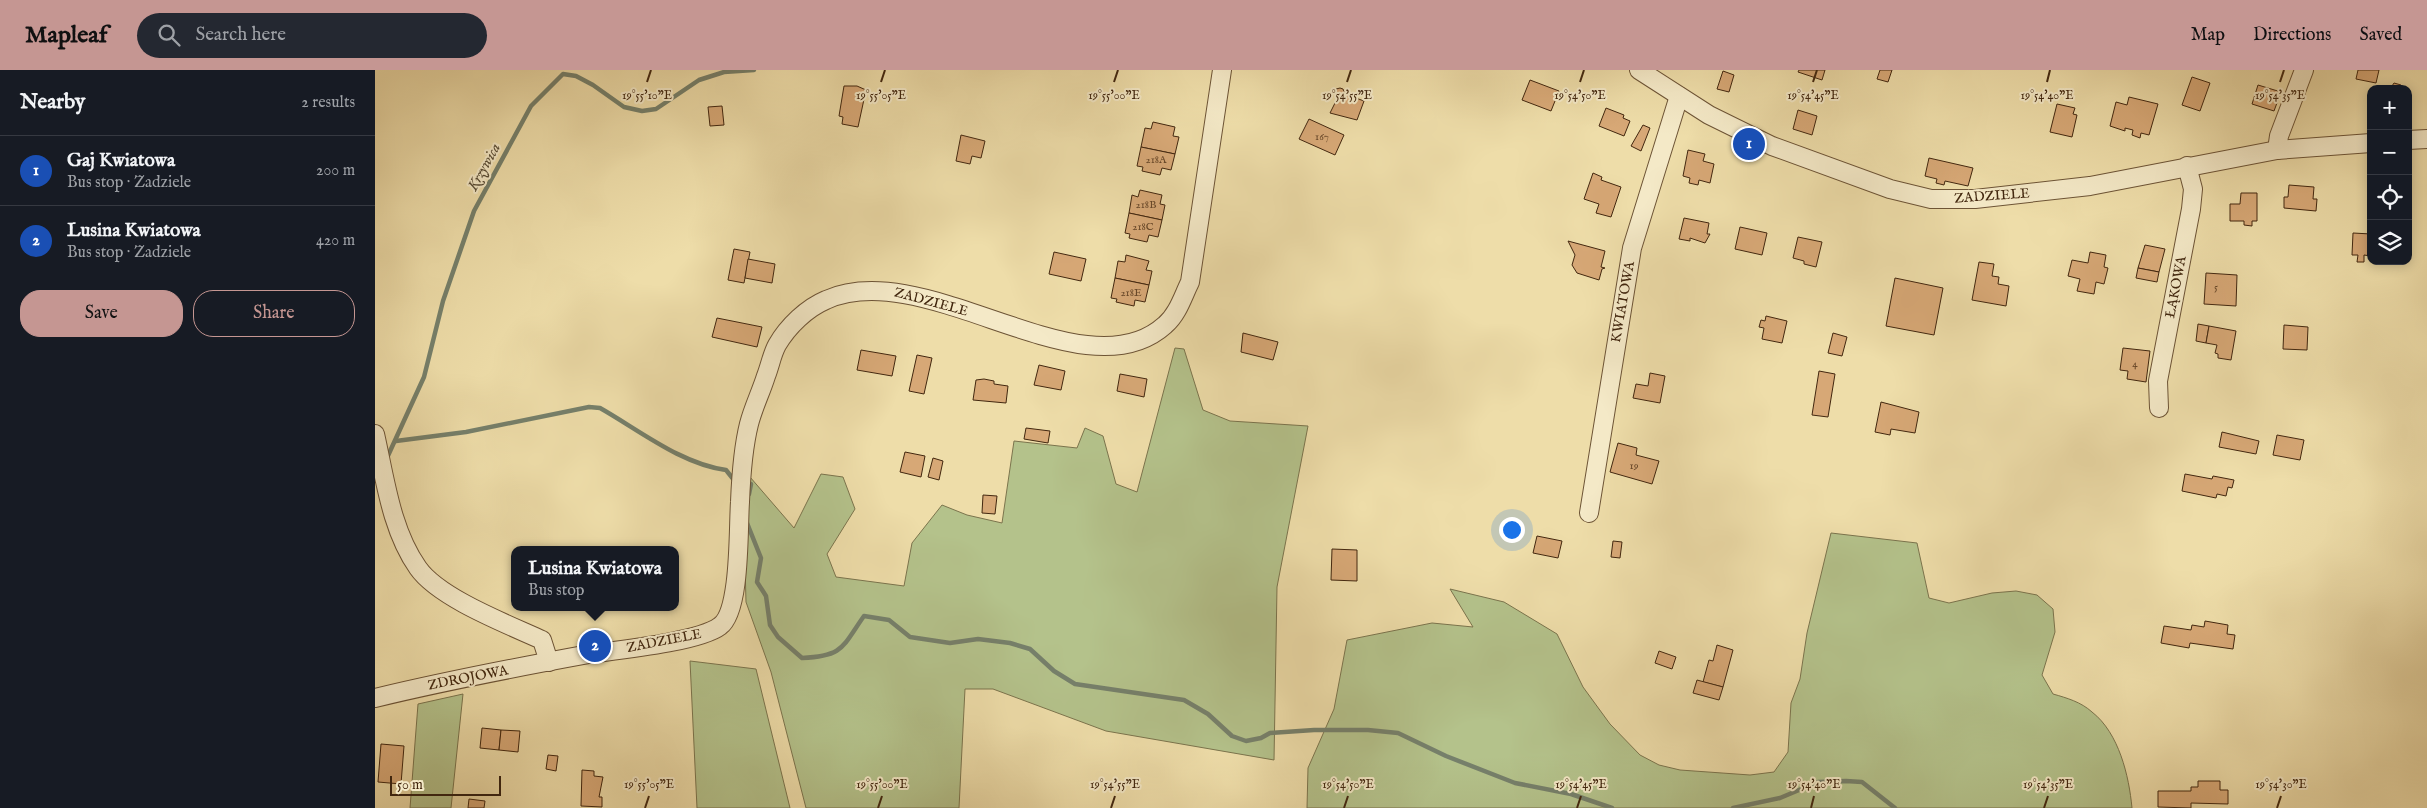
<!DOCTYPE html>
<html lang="en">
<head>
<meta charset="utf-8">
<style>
  body { margin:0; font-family:"IM FELL English",serif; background:#242831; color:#f1f3f6 }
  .controls { position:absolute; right:15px; top:15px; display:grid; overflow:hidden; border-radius:10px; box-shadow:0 2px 12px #0003 }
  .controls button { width:45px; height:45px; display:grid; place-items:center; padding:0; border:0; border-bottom:1px solid #363941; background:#171b24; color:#f1f3f6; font:25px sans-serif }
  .scale { position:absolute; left:15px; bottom:12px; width:111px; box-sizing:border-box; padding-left:5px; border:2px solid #42270f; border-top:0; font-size:14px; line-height:18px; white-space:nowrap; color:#42270f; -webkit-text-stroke:4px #f4e9c7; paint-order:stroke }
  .you { position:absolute; left:1136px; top:459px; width:18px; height:18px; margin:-12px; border:4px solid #fff; border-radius:50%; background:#1a73e8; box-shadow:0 0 0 8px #1a73e833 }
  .badge { display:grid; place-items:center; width:32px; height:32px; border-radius:50%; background:#c59692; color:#fff; font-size:16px; font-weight:700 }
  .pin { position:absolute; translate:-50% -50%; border:2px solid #fff; box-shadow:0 1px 5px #0006 }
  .popup { position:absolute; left:136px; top:476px; width:168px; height:65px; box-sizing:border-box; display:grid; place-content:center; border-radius:10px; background:#171b24; filter:drop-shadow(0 1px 4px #0005); font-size:16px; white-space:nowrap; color:#9ea1a6 }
  .popup b { font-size:19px; color:#f1f3f6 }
  .popup::after { content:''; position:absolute; left:50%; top:100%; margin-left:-10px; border:10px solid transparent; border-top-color:#171b24 }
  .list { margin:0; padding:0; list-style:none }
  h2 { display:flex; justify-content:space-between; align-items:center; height:65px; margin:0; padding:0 20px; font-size:21px }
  h2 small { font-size:16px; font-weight:400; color:#9ea1a6 }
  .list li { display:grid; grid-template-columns:32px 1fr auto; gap:15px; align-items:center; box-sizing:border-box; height:70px; padding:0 20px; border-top:1px solid #363941 }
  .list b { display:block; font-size:19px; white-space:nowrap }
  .list p { margin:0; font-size:16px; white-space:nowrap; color:#9ea1a6 }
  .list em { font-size:16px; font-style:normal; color:#9ea1a6 }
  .actions { display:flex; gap:10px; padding:15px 20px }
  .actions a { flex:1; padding:11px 0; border:1px solid #c59692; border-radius:20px; text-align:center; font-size:18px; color:#c59692 }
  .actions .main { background:#c59692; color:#111 }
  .icon { flex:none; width:28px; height:28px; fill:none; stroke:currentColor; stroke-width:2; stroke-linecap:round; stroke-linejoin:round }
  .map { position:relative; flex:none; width:2052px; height:738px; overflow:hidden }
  header { display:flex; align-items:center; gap:30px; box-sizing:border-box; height:70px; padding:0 25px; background:#c59692; color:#111 }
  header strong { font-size:24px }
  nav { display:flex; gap:28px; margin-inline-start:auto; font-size:18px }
  .search { width:350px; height:45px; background:#242831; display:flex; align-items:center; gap:12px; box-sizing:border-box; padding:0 18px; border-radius:28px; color:#9ea1a6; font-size:19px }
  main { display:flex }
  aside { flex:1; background:#171b24 }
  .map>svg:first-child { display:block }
  .green { fill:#b4c28b; stroke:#7b744d }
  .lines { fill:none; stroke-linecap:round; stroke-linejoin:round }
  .stream { stroke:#76806b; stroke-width:4.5 }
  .building { fill:#d7a876; stroke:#42270f }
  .minor-casing { stroke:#6d5436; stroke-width:20 }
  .minor { stroke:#f4e9c7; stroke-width:18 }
  .ticks { fill:none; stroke:#42270f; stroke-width:2 }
  .labels { text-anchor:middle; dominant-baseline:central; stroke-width:4; stroke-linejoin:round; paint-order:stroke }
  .number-label { font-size:11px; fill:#674729 }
  .street-label { font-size:14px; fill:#42270f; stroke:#f4e9c7 }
  .water-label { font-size:15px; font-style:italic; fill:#584c35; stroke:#f4e9c7 }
  .ticks-label { font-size:12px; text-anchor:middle; fill:#42270f; stroke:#f4e9c7; stroke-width:4; stroke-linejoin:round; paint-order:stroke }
</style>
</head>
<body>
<header>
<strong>Mapleaf</strong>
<div class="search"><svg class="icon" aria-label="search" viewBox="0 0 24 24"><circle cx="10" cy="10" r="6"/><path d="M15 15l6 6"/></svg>Search here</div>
<nav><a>Map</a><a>Directions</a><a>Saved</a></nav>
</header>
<main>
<aside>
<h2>Nearby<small>2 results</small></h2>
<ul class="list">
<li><span class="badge" style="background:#1a4fb4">1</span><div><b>Gaj Kwiatowa</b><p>Bus stop · Zadziele</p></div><em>200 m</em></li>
<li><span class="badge" style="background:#1a4fb4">2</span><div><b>Lusina Kwiatowa</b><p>Bus stop · Zadziele</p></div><em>420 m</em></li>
</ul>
<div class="actions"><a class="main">Save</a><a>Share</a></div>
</aside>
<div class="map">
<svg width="2052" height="738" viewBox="0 0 2052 738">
  <rect width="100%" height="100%" fill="#eedda9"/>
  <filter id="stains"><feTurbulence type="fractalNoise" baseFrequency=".004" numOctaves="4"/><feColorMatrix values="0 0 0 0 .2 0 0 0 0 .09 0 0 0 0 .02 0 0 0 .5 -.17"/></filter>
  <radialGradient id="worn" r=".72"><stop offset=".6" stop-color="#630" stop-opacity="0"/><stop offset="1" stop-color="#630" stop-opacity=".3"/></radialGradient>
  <g class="green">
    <path d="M800,278L809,279L828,340L855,351L933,356L902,517L899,690L731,661L618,619H590L584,738H431L396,602L371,532L369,457L375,407L419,458L446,404L468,407L480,439L452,484L461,507L529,516L537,473L567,435L592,445L627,453L639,371L702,378L710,358L728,366L741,414L762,422Z"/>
    <path d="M1456,463L1542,473L1554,528L1574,533L1617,523L1641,521L1662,525L1678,539L1680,562L1667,605L1678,624C1692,628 1706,632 1717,642C1744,663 1754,706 1757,738H932L933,698L959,639L972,570L1057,553L1098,557L1075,519L1129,532L1182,564L1208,617L1235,654L1265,685L1284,695L1305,700L1375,705L1399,702L1413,682L1416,633L1425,609L1432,563Z"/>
    <path d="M315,591L381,599L415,738H322Z"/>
    <path d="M88,624L76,738H35L43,634Z"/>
  </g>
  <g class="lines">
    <g class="stream">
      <path d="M21,371L91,362L214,337L225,338C264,360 306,394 351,400L359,410"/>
      <path d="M11,390L49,307L68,231L99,141L156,36L188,4L201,6L218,15L249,37L267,41L281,39L324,10L349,2L379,0"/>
      <path d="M374,424L376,414"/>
      <path d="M372,453L386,488L382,512L391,526L395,555L403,567L427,588C469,586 467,577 489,546L514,550L535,567L575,573L603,569L635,573L655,579L679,601L700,614L809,630L833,644L857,666L871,671L886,668L895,663L939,660H993L1023,663L1071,686L1140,713L1196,724L1237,738"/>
      <path d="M1358,738L1405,728L1443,712L1471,711L1487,712L1520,738"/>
    </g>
  </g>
  <g class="building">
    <path d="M1424,0H1450L1447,10L1423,2Z"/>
    <path d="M1505,0H1517L1513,12L1502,9Z"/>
    <path d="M1983,0H2004L2001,13L1981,9Z"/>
    <path d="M1348,1L1359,5L1354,22L1342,19Z"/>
    <path d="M1817,7L1835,13L1825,41L1807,35Z"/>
    <path d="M1155,10L1184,21L1176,41L1147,30Z"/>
    <path d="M2019,13L2026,15L2028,19H2009H2015Z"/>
    <path d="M1883,15L1906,22L1899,41L1877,34Z"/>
    <path d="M469,16H482L491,20L483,57L467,54L468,47L464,46Z"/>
    <path d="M965,18L968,19L970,24L989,31L982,50L955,43L963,27L960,23L961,19Z"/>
    <path d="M1754,27L1783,34L1774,65L1766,63L1765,68L1757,65L1758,60L1750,58V61L1735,56L1741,32L1752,35Z"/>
    <path d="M1682,34L1700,38L1698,44L1702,45L1697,67L1675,62Z"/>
    <path d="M347,36L349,55L335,56L333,37Z"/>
    <path d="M1231,38L1249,45L1248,48L1255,51L1249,66L1224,56Z"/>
    <path d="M1423,40L1442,46L1437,65L1418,59Z"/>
    <path d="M934,49L969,65L960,85L924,69Z"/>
    <path d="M778,52L800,57L798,66L804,67L800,84L766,77L770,58L776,59Z"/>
    <path d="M1268,55L1275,58L1266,81L1256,76Z"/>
    <path d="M586,65L610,71L606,88L597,86L595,94L581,91Z"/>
    <path d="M766,77L800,84L796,100L787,98L785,105L767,101L768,97L762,96Z"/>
    <path d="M1313,80L1330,84L1328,91L1339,94L1335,113L1324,110L1323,115L1314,113L1315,108L1308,106Z"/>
    <path d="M1554,88L1598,98L1593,116L1570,111L1569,115L1561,113L1562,109L1550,106Z"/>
    <path d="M1218,103L1227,107L1226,110L1246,117L1236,147L1221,143L1224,134L1209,129Z"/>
    <path d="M1914,115L1939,117L1938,129H1942L1941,141L1909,138V127H1913Z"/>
    <path d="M765,120L787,125L785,134L790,135L787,150L754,143L757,125L763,127Z"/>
    <path d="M1866,123H1882V151H1877V156L1869,155V151H1855V134H1865Z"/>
    <path d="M754,143L787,150L783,167L774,165L772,172L754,168L755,164L750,163Z"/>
    <path d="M1309,148L1334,153L1332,164H1335L1330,173L1315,168V171L1304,169Z"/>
    <path d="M1365,157L1392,163L1387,185L1360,179Z"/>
    <path d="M1978,163L1996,164V186L1989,185V192H1982L1983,185H1977Z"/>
    <path d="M1423,167L1447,172L1441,197L1429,194V191L1418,188Z"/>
    <path d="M1193,171L1230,181L1226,197L1230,198L1227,199L1224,210L1202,203L1197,195L1200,185Z"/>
    <path d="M1770,175L1790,179L1784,202L1763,198Z"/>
    <path d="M359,179L375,182L369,213L353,210Z"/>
    <path d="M679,182L711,189L706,211L674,204Z"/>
    <path d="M1715,182L1731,185L1729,197L1733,198L1729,214L1721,212L1719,224L1702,221L1705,209L1693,206L1697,190L1713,193Z"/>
    <path d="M751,185L774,191L771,200L777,201L774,215L740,208L743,191L750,192Z"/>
    <path d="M373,189L400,194L397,213L370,208Z"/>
    <path d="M1604,192L1619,194L1617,206L1624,207L1623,214L1634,216L1631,236L1597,230Z"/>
    <path d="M1763,198L1784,202L1782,212L1761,208Z"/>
    <path d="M1831,203L1862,205L1861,236L1829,234Z"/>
    <path d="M740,208L774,215L770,232L760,230L759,236L741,232L742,229L736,228Z"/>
    <path d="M1520,208L1568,218L1559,265L1511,256Z"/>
    <path d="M1391,246L1412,251L1407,273L1387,269L1389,258L1384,257L1386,250L1390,251Z"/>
    <path d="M342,248L387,257L382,277L337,267Z"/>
    <path d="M1823,254L1834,256L1831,273L1821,271Z"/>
    <path d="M1909,255L1933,257L1932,280L1908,279Z"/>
    <path d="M1834,256L1861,261L1856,290L1843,288V284L1840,283L1842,275L1831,273Z"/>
    <path d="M868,263L903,272L898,290L866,282Z"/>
    <path d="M1458,263L1472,267L1467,286L1453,283Z"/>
    <path d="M1748,278L1775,281L1771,312L1752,309L1753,301L1745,300Z"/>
    <path d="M486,280L521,286L517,306L482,300Z"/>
    <path d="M542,285L557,288L549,324L534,321Z"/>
    <path d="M664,295L690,301L686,320L659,315Z"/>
    <path d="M1444,301L1460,304L1453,347L1437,345Z"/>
    <path d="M1275,303L1290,306L1285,333L1258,328L1261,314L1273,316Z"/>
    <path d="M745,304L772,309L769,327L742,321Z"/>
    <path d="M609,309L619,311V314L633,316L631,333L598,330L601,310Z"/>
    <path d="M1506,332L1544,342L1540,363L1516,359L1515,365L1500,362Z"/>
    <path d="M651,358L675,361L673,373L649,369Z"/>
    <path d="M1847,362L1884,371L1881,384L1844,377Z"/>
    <path d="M1902,365L1929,370L1925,390L1898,385Z"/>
    <path d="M1243,373L1262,378L1261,385L1284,391L1277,414L1235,402Z"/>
    <path d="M530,382L550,386L546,407L525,402Z"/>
    <path d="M558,388L568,391L564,410L553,407Z"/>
    <path d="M1810,404L1837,409L1838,406L1859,410L1857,418L1853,417L1851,426L1842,424L1841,428L1807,421Z"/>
    <path d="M608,425L622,426L620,444L607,443Z"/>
    <path d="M1162,466L1187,471L1183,488L1158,483Z"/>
    <path d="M1238,471L1247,472L1245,488L1236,487Z"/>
    <path d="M957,479L982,480V511L956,510Z"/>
    <path d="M1830,551L1853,555L1852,564L1860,565L1858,579L1815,573L1814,578L1786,573L1789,556L1816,560L1817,555L1829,557Z"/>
    <path d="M1342,575L1358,580L1348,617L1328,612L1334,590L1338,591Z"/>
    <path d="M1284,581L1301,587L1297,599L1280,593Z"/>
    <path d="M1322,610L1348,617L1344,630L1318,623Z"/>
    <path d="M107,658L126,660L124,680L105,678Z"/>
    <path d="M126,660L145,661L143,682L124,680Z"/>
    <path d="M6,674L29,676L26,714L3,712Z"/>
    <path d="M173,685L183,686L181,701L171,699Z"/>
    <path d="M207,700L219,701V706L228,707L224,727H227V737L206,736Z"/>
    <path d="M1823,711H1845V720H1853V734L1816,733V738L1783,737V721H1816V717H1823Z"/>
    <path d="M94,729L110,731L109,738H93Z"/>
  </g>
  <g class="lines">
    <g class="minor-casing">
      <g id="minor">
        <path d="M1264,0L1334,45L1397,76L1515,119L1556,129H1600L1715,116L1902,80L1996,73"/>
        <path d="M2033,70L2052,69"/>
        <path d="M1902,80L1904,66L1929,0"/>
        <path d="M1784,338L1783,311L1816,139L1818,119L1812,96"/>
        <path d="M0,364C10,408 16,460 43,498C64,528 132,554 167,570L174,592"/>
        <path d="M1214,443L1257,178L1304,26"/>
        <path d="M0,628C70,611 143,597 214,584C243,580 324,572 345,556C366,541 363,458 365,432C366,407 368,378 374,354C378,338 386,322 391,306C395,296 397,284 402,275C413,256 432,238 451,230C551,185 709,328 790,255C803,244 808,226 815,212L847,0"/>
      </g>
    </g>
    <use href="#minor" class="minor"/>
  </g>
  <path class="ticks" d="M272,12L276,0M506,12L510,0M739,12L743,0M972,12L976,0M1205,12L1209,0M1438,12L1442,0M1672,12L1675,0M1905,12L1909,0M270,738L274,726M503,738L507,726M736,738L740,726M969,738L973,726M1202,738L1206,726M1436,738L1439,726M1669,738L1673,726M1902,738L1906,726"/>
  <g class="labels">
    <g class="number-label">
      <text x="947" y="67">167</text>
      <text x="781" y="90">218A</text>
      <text x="771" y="135">218B</text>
      <text x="768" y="157">218C</text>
      <text x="1841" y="217">5</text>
      <text x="756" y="223">218E</text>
      <text x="1760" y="294">4</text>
      <text x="1259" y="396">19</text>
    </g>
    <g class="street-label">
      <text transform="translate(1617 126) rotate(-4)">ZADZIELE</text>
      <text transform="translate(1801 217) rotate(-79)">ŁĄKOWA</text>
      <text transform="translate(556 232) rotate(15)">ZADZIELE</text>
      <text transform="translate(1248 232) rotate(-80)">KWIATOWA</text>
      <text transform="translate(289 571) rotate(-11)">ZADZIELE</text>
      <text transform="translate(93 608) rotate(-11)">ZDROJOWA</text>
    </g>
    <g class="water-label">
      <text transform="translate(109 97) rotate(-61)">Krzywica</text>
    </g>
  </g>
  <g class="ticks-label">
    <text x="272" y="29">19°55'10"E</text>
    <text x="506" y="29">19°55'05"E</text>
    <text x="739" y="29">19°55'00"E</text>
    <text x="972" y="29">19°54'55"E</text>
    <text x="1205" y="29">19°54'50"E</text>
    <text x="1438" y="29">19°54'45"E</text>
    <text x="1672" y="29">19°54'40"E</text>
    <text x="1905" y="29">19°54'35"E</text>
    <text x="1906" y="718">19°54'30"E</text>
    <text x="274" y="718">19°55'05"E</text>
    <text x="507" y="718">19°55'00"E</text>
    <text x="740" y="718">19°54'55"E</text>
    <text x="973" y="718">19°54'50"E</text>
    <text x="1206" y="718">19°54'45"E</text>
    <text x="1439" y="718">19°54'40"E</text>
    <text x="1673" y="718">19°54'35"E</text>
  </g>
  <rect width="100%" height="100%" filter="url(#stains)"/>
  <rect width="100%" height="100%" fill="url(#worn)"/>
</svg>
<div class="controls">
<button>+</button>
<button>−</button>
<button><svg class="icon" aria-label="locate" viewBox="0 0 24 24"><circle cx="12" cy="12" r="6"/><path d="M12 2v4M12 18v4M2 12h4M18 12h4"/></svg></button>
<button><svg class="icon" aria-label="layers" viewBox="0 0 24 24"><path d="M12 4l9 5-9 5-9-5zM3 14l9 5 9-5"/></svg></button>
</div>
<div class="scale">50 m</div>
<div class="you"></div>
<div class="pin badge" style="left:1374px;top:74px;background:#1a4fb4">1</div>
<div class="pin badge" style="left:220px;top:576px;background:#1a4fb4">2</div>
<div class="popup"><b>Lusina Kwiatowa</b>Bus stop</div>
</div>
</main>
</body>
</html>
